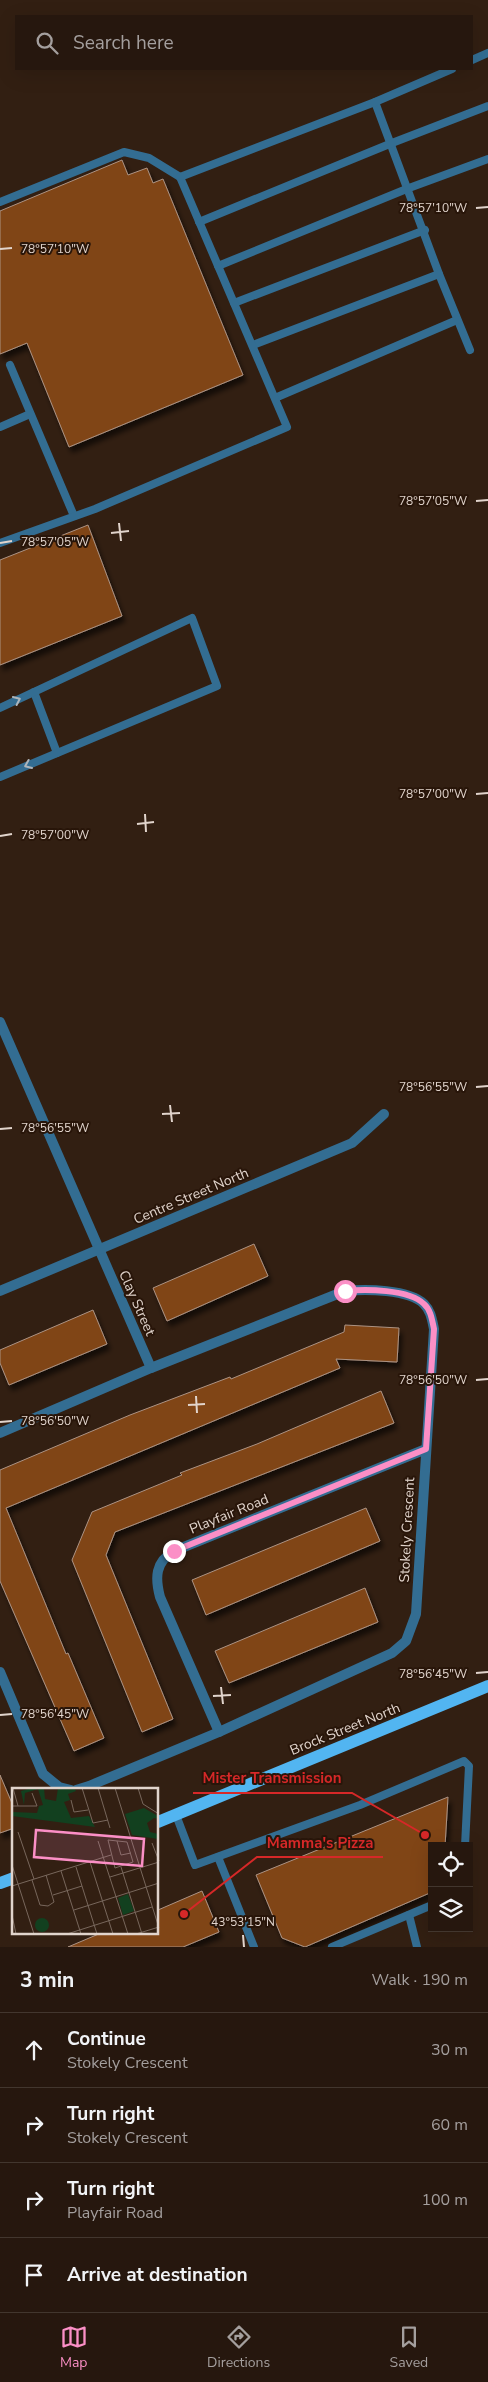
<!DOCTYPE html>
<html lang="en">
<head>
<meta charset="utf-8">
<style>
  body { margin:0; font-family:"Nunito Sans",sans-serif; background:#32241c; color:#f1f3f6 }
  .controls { position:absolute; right:15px; bottom:15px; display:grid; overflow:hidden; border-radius:0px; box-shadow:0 5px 20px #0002 }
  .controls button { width:45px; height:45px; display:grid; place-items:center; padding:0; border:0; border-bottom:1px solid #42362e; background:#26170e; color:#f1f3f6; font:25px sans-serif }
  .stop { position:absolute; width:15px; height:15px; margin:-11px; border:4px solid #fb8fc6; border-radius:50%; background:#fff }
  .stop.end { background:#fb8fc6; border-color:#fff; box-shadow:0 1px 5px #0008 }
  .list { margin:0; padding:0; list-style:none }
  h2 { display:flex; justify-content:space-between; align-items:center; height:65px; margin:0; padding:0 20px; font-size:21px }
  h2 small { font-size:16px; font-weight:400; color:#a49f9e }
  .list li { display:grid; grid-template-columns:32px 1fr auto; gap:15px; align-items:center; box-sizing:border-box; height:75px; padding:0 20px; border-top:1px solid #42362e }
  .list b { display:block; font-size:19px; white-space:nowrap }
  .list p { margin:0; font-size:16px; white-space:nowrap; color:#a49f9e }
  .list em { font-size:16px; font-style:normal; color:#a49f9e }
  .icon { flex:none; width:28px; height:28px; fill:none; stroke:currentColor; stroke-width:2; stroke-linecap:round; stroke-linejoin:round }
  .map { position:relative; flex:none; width:488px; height:1947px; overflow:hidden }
  .search { position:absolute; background:#26170e; box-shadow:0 5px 20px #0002; left:15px; right:15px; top:15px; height:55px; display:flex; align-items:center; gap:12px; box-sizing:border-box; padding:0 18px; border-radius:0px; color:#a49f9e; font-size:19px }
  .sheet { height:365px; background:#26170e }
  nav { display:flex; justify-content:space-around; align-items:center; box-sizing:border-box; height:70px; border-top:1px solid #42362e; background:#26170e; font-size:14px; color:#a49f9e }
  nav a { display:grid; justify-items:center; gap:2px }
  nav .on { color:#fb8fc6 }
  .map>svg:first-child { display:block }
  .building { fill:#804414; stroke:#ac9384; filter:url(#shadow) }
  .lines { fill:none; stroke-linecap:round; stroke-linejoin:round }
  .service { stroke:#336d92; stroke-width:8 }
  .minor { stroke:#336d92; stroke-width:10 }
  .primary { stroke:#52b5f1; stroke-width:12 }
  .oneway { stroke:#adb5bb }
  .route { stroke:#fb8fc6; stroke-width:6 }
  .ticks { fill:none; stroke:#e1d4cc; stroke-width:2 }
  .labels { text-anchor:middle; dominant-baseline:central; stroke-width:4; stroke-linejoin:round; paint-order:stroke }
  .street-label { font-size:14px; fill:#e1d4cc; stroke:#281509 }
  .inset-road { fill:none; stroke:#78675c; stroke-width:1 }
  .view { fill:#fb8fc6; fill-opacity:0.15; stroke:#fb8fc6; stroke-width:2.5 }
  .inset-edge { fill:none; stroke:#e1d4cc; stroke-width:2.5 }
  .ticks-label { font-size:12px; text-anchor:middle; fill:#e1d4cc; stroke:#281509; stroke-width:4; stroke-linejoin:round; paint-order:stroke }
  .leader { fill:none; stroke:#d62828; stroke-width:2 }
  .callout-dot { fill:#d62828; stroke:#281509; stroke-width:2 }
  .callout-label { font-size:15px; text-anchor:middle; font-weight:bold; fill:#d62828; stroke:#281509; stroke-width:4; stroke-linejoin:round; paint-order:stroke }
</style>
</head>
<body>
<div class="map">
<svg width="488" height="1947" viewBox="0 0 488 1947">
  <defs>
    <filter id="shadow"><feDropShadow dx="3" dy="5.5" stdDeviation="2.5" flood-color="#0009"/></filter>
  </defs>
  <rect width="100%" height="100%" fill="#321f12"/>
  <g class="building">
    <path d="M122,160L128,175L147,168L153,183L163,179L243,375L69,447L27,343L0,354V211Z"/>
    <path d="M88,525L122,616L0,665V560Z"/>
    <path d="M254,1244L268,1276L167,1321L153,1288Z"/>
    <path d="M93,1310L107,1344L9,1385L0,1363V1350Z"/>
    <path d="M345,1325L399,1328L397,1362L336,1359L340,1368L6,1508L66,1654L68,1653L104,1738L74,1751L0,1581V1470L130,1415L230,1377L231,1379L344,1332Z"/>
    <path d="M381,1391L394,1423L115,1532L106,1555L173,1719L142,1732L72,1560L92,1512L182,1475L180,1473L257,1444Z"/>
    <path d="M366,1508L380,1541L206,1615L192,1580Z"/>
    <path d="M365,1588L378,1622L229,1683L215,1651Z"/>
    <path d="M0,1775L14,1808V1828L0,1833Z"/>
    <path d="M448,1797L445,1846H432V1892L305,1947L282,1938L256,1875Z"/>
    <path d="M202,1891L219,1932L183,1947H68L101,1933H158V1910Z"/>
  </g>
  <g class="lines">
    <g class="service">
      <path d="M472,60L488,53"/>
      <path d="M375,102L439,274L470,350"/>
      <path d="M0,202L124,152L149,158L180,177"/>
      <path d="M199,222L392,143L488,106"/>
      <path d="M218,266L409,188L488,159"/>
      <path d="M234,303L425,230"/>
      <path d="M253,345L439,274"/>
      <path d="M10,365L74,516"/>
      <path d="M275,398L457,320"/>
      <path d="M0,427L30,414"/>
      <path d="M0,543L95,509L287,427L180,177L375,102L452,69"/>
      <path d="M34,692L57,753"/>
      <path d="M0,708L192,618L217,686L0,777"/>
      <path d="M176,1815L195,1865L360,1805L464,1761L469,1766L465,1846"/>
      <path d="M218,1857L254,1947"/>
      <path d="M409,1915L417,1947"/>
      <path d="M332,1947L432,1905"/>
    </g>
    <g class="minor">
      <path d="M0,1022L151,1368"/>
      <path d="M0,1291L352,1143L384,1114"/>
      <path d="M0,1433L151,1368L345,1291C365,1289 409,1289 424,1304C431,1311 432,1320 434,1329L416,1614L406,1641L392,1653L219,1732L89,1786L76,1790"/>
      <path d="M0,1672L43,1774L59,1787L71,1790"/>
      <path d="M219,1732L160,1597C155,1578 155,1562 174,1551L426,1449"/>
    </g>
    <g class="primary">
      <path d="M158,1822L488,1686"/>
      <path d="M0,1883L14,1878"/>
    </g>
  </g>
  <defs><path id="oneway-chevron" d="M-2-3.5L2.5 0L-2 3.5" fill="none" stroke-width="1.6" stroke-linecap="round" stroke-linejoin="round" transform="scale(1.25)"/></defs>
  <g class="oneway">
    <use href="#oneway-chevron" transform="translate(17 700) rotate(-25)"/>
    <use href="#oneway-chevron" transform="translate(28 765) rotate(157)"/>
  </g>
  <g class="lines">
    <path class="route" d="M174,1551L426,1449L434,1329C432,1320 431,1310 424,1304C409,1289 365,1289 345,1291"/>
  </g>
  <path class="ticks" d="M476,208L488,207M0,249L12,248M476,501L488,500M119,523L121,541M111,533L129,531M0,543L12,541M476,794L488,793M145,814L146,832M137,824L154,822M0,836L12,834M476,1087L488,1086M170,1105L172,1122M162,1114L180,1113M0,1129L12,1128M476,1380L488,1379M196,1396L197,1413M188,1405L205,1404M0,1422L12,1421M476,1673L488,1672M221,1687L223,1704M213,1696L231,1695M0,1715L12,1714M243,1935L244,1947"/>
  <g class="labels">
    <g class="street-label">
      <text transform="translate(191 1196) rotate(-23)">Centre Street North</text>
      <text transform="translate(137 1303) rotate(66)">Clay Street</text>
      <text transform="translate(229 1514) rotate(-22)">Playfair Road</text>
      <text transform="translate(407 1530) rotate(-87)">Stokely Crescent</text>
      <text transform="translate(345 1729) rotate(-22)">Brock Street North</text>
    </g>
  </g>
  <g transform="translate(12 1788)">
    <rect width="146" height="146" fill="#321f12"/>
    <path d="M20,0H32L33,11L44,13L46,0H62L64,3L56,6L58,12L52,14L59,30L77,28L83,39L0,28V24L25,25L27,18L31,17L26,1L13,5L12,17L9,3ZM132,20L146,28V31L142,30L135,35L138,44L146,46V51L120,47L113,26ZM116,106L122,123L111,127L106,110ZM23 137a7 7 0 1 1 14 0a7 7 0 1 1-14 0Z" fill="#12401f"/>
    <path class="inset-road" d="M1,0L6,18M70,0L81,35L96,32M86,0L98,40M103,0L147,140M126,0L131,16L147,26M59,12L62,24L76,22M0,18H25L20,5M6,44L22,91M96,52L115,54L121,74L103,80ZM86,53L116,146M105,53L109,67L119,65M140,55L147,73M78,74L101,146M0,77L22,146M64,79L85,146M109,79L130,146M49,83L69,146M98,89L147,74M20,92L28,117L36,118L42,114L34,87M0,98L99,67M41,107L70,98M62,122L147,95M0,127L4,146M55,146L140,119M124,146L147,139"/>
    <path class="view" d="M24,42L132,51L130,78L22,69Z"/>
    <rect width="146" height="146" class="inset-edge"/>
  </g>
  <g class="ticks-label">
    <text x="433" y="212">78°57'10"W</text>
    <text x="55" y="253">78°57'10"W</text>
    <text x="433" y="505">78°57'05"W</text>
    <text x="55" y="546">78°57'05"W</text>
    <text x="433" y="798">78°57'00"W</text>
    <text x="55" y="839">78°57'00"W</text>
    <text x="433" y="1091">78°56'55"W</text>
    <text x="55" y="1132">78°56'55"W</text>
    <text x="433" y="1384">78°56'50"W</text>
    <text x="55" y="1425">78°56'50"W</text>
    <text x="433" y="1678">78°56'45"W</text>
    <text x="55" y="1718">78°56'45"W</text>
    <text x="243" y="1926">43°53'15"N</text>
  </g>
  <path class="leader" d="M425 1835L352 1793H193M184 1914L257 1857H383"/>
  <g class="callout-dot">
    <circle cx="425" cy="1835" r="5"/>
    <circle cx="184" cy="1914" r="5"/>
  </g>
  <g class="callout-label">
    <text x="272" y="1783">Mister Transmission</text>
    <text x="320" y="1848">Mamma's Pizza</text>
  </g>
</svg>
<div class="controls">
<button><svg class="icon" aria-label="locate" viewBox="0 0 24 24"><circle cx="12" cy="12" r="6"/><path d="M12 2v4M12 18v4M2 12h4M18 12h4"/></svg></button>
<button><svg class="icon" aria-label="layers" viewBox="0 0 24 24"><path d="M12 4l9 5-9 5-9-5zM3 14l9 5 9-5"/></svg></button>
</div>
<div class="stop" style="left:345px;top:1291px"></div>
<div class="stop end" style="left:174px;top:1551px"></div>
<div class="search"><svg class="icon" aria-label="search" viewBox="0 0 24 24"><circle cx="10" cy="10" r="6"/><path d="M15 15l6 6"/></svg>Search here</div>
</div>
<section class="sheet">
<h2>3 min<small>Walk · 190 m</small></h2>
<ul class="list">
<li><svg class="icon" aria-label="ahead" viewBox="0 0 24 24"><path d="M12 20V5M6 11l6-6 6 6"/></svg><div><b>Continue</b><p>Stokely Crescent</p></div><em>30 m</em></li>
<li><svg class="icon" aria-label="right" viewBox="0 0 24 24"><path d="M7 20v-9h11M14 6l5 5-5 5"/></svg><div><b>Turn right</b><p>Stokely Crescent</p></div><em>60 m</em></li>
<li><svg class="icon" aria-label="right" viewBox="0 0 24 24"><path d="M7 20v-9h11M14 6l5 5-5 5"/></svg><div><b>Turn right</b><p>Playfair Road</p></div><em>100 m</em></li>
<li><svg class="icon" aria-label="arrive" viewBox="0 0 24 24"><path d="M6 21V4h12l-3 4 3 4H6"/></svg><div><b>Arrive at destination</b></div></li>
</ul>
</section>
<nav>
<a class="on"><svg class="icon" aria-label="map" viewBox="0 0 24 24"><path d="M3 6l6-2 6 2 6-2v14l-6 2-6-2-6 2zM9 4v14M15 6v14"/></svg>Map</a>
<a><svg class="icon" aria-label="directions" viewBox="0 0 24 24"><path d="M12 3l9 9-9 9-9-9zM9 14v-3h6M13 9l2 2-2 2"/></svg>Directions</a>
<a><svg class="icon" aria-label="saved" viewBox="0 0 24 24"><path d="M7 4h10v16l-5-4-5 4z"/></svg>Saved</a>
</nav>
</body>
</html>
